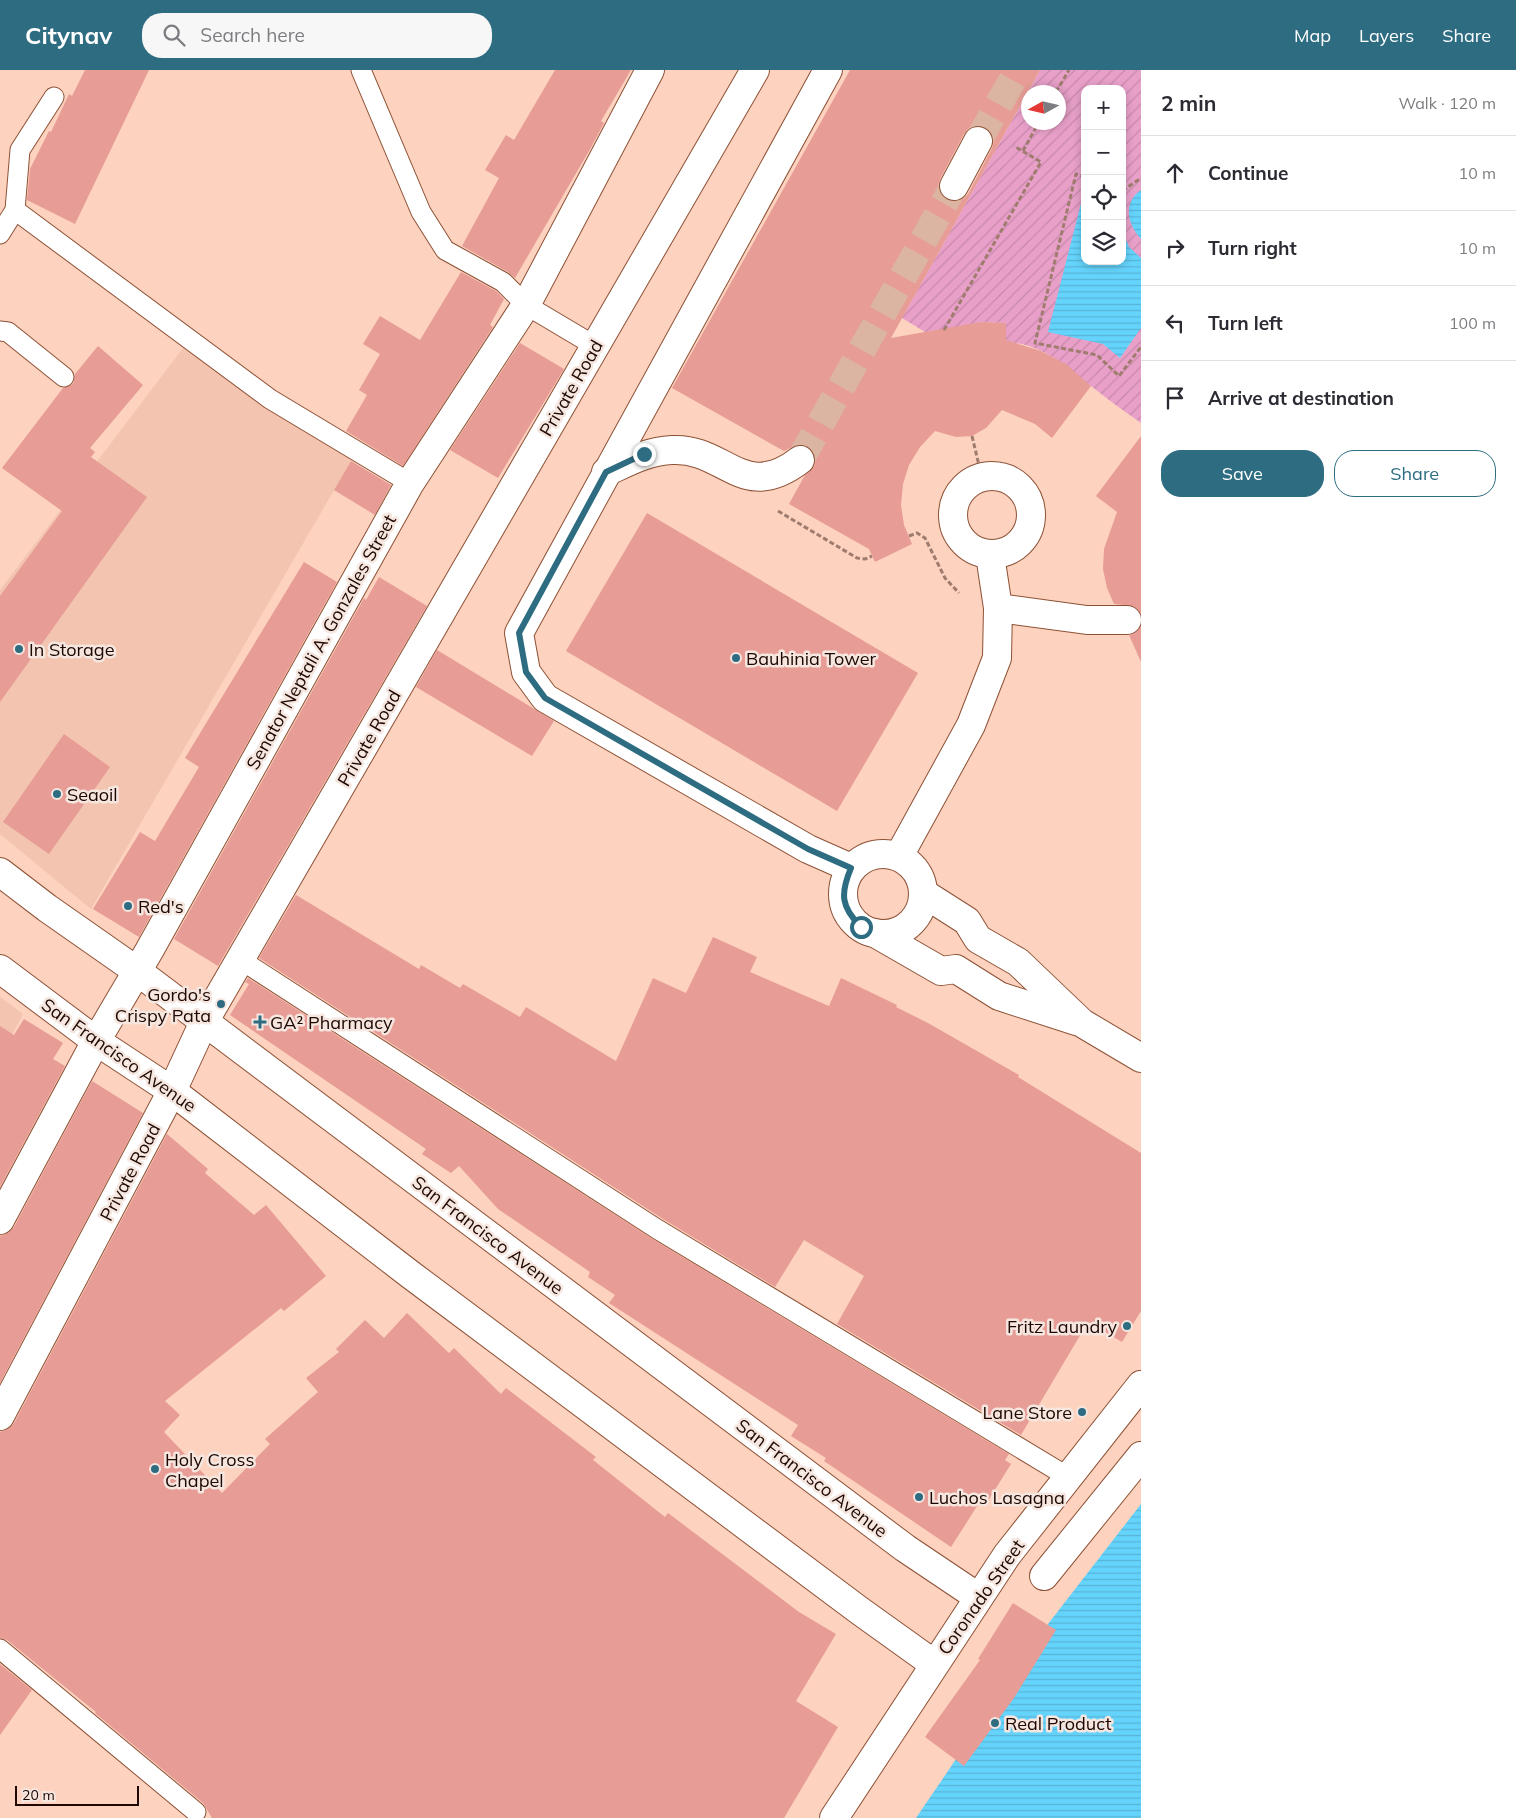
<!DOCTYPE html>
<html lang="en">
<head>
<meta charset="utf-8">
<style>
  body { margin:0; font-family:Mulish,sans-serif; background:#f7f7f7; color:#2b2b33 }
  .controls { position:absolute; right:15px; top:15px; display:grid; overflow:hidden; border-radius:10px; box-shadow:0 2px 8px #0003 }
  .controls button { width:45px; height:45px; display:grid; place-items:center; padding:0; border:0; border-bottom:1px solid #e1e1e2; background:#fff; color:#2b2b33; font:25px sans-serif }
  .compass { position:absolute; left:1021px; top:15px; width:45px; height:45px; border-radius:50%; background:#fff; box-shadow:0 2px 8px #0003; rotate:262deg }
  .scale { position:absolute; left:15px; bottom:12px; width:124px; box-sizing:border-box; padding-left:5px; border:2px solid #1e0700; border-top:0; font-size:14px; line-height:18px; white-space:nowrap; color:#1e0700; -webkit-text-stroke:4px #f5e6e0; paint-order:stroke }
  .stop { position:absolute; width:15px; height:15px; margin:-11px; border:4px solid #2e6c82; border-radius:50%; background:#fff }
  .stop.end { background:#2e6c82; border-color:#fff; box-shadow:0 1px 5px #0008 }
  .list { margin:0; padding:0; list-style:none }
  h2 { display:flex; justify-content:space-between; align-items:center; height:65px; margin:0; padding:0 20px; font-size:21px }
  h2 small { font-size:16px; font-weight:400; color:#7c7c81 }
  .list li { display:grid; grid-template-columns:32px 1fr auto; gap:15px; align-items:center; box-sizing:border-box; height:75px; padding:0 20px; border-top:1px solid #e1e1e2 }
  .list b { display:block; font-size:19px; white-space:nowrap }
  .list em { font-size:16px; font-style:normal; color:#7c7c81 }
  .actions { display:flex; gap:10px; padding:15px 20px }
  .actions a { flex:1; padding:11px 0; border:1px solid #2e6c82; border-radius:20px; text-align:center; font-size:18px; color:#2e6c82 }
  .actions .main { background:#2e6c82; color:#fff }
  .icon { flex:none; width:28px; height:28px; fill:none; stroke:currentColor; stroke-width:2; stroke-linecap:round; stroke-linejoin:round }
  .map { position:relative; flex:none; width:1141px; height:1748px; overflow:hidden }
  header { display:flex; align-items:center; gap:30px; box-sizing:border-box; height:70px; padding:0 25px; background:#2e6c82; color:#fff }
  header strong { font-size:24px }
  nav { display:flex; gap:28px; margin-inline-start:auto; font-size:18px }
  .search { width:350px; height:45px; background:#f7f7f7; display:flex; align-items:center; gap:12px; box-sizing:border-box; padding:0 18px; border-radius:20px; color:#7c7c81; font-size:19px }
  main { display:flex }
  aside { flex:1; background:#fff }
  .map>svg:first-child { display:block }
  .built { fill:#f3c4af }
  .garden { fill:url(#garden-furrows); fill-rule:evenodd }
  .water { fill:url(#water-rules) }
  .building { fill:#e79c95; fill-rule:evenodd }
  .lines { fill:none; stroke-linecap:round; stroke-linejoin:round }
  .street-tunnel { stroke:#dcb4a2; stroke-width:28; stroke-dasharray:28 14; stroke-linecap:butt }
  .lane-casing { stroke:#8d5135; stroke-width:21 }
  .street-casing { stroke:#8d5135; stroke-width:30 }
  .secondary-casing { stroke:#8d5135; stroke-width:30 }
  .path { stroke:#9f7c6e; stroke-width:3; stroke-dasharray:5 2.5; stroke-linecap:butt }
  .lane { stroke:#fff; stroke-width:19 }
  .street { stroke:#fff; stroke-width:28 }
  .secondary { stroke:#fff; stroke-width:28 }
  .route { stroke:#2e6c82; stroke-width:6 }
  .poi-dot { fill:#2e6c82; stroke:#f5e6e0; stroke-width:2 }
  .labels { text-anchor:middle; dominant-baseline:central; stroke-width:5; stroke-linejoin:round; paint-order:stroke }
  .street-label { font-size:18px; fill:#1e0700; stroke:#f5e6e0 }
  .poi-label { font-size:18px; fill:#1e0700; stroke:#f5e6e0; text-anchor:start }
</style>
</head>
<body>
<header>
<strong>Citynav</strong>
<div class="search"><svg class="icon" aria-label="search" viewBox="0 0 24 24"><circle cx="10" cy="10" r="6"/><path d="M15 15l6 6"/></svg>Search here</div>
<nav><a>Map</a><a>Layers</a><a>Share</a></nav>
</header>
<main>
<div class="map">
<svg width="1141" height="1748" viewBox="0 0 1141 1748">
  <defs>
    <pattern id="garden-furrows" width="10" height="10" patternUnits="userSpaceOnUse" patternTransform="scale(1.25)"><rect width="10" height="10" fill="#e8a0c9"/><path d="M-1 1l2-2M0 10L10 0M9 11l2-2" fill="none" stroke="#c788ab"/></pattern>
    <pattern id="water-rules" width="6" height="5" patternUnits="userSpaceOnUse" patternTransform="scale(1.25)"><rect width="6" height="5" fill="#65d4fc"/><path d="M0 2.5h6" fill="none" stroke="#57b4d6"/></pattern>
  </defs>
  <rect width="100%" height="100%" fill="#fdd2bf"/>
  <g class="built">
    <path d="M183,278L352,389L91,839L0,764V520Z"/>
    <path d="M0,927L23,944L0,987Z"/>
  </g>
  <path class="garden" d="M1040,0H1141V353C1124,341 1107,329 1091,316C1065,295 1041,273 1006,272V253L981,252L930,265L902,248ZM1085,19H1122V191H1085ZM1028,22H1058V52H1028Z"/>
  <g class="water">
    <path d="M1085,118V191H1122V160L1129,177L1141,188V258L1120,288L1103,274L1048,262Z"/>
    <path d="M1141,120V169C1128,155 1122,133 1141,120Z"/>
    <path d="M1141,1434V1748H916L1048,1554Z"/>
  </g>
  <g class="building">
    <path d="M85,0H149L75,154L27,130L30,99L49,61L51,62L69,24L72,26Z"/>
    <path d="M555,0H631L601,51L604,53L589,81L515,208L508,202L462,176L499,108L485,100L506,65L514,70Z"/>
    <path d="M850,0H1040L891,268L981,252L1006,253V270L1041,281L1066,294L1091,316L1052,368L1035,354L1002,340L986,358L972,366L956,367L935,361L920,377L909,395L903,414L901,435L904,455L912,474L875,492L869,479L789,434L805,405L814,397L816,389L813,381L808,377L799,374L784,381L672,318ZM977,55L985,57L991,62L994,70L992,78L968,124L963,129L955,132L947,130L941,124L938,116L940,109L964,64L969,58Z"/>
    <path d="M461,202L496,221L504,229L490,255L493,257L403,396L346,361L367,325L359,320L380,284L363,274L380,246L420,270Z"/>
    <path d="M520,273L564,299L498,408L450,380Z"/>
    <path d="M98,276L143,315L90,378L95,382L91,387L147,427L0,632V526L62,441L2,398L63,318L73,314L75,304Z"/>
    <path d="M1141,366V544L1134,536L1114,534L1107,518L1103,499L1104,479L1117,442L1096,426Z"/>
    <path d="M351,391L391,415L375,445L334,420Z"/>
    <path d="M647,443L918,603L837,741L566,581Z"/>
    <path d="M304,492L337,512L139,867L93,839L140,762L155,771L199,697L185,688Z"/>
    <path d="M379,507L427,536L218,896L174,869L364,528L366,530Z"/>
    <path d="M1141,556V592L1129,565L1135,563Z"/>
    <path d="M437,580L554,651L532,686L416,617Z"/>
    <path d="M64,664L110,697L49,784L3,752Z"/>
    <path d="M296,825L419,899L421,895L460,918L463,914L520,947L526,937L616,991L653,908L686,923L713,867L757,887L750,902L829,936L841,908L897,935L896,937L928,953L1019,1005L1018,1007L1141,1083V1241L1122,1272L1088,1252L1021,1365L837,1254L864,1206L804,1170L775,1217L663,1149L259,888Z"/>
    <path d="M248,908L651,1168L1009,1384L1005,1390L1011,1394L986,1434L981,1430L951,1477L824,1391L826,1388L791,1366L798,1355L609,1233L615,1225L588,1207L590,1202L498,1139L459,1096L451,1103L422,1084L426,1079L230,945L249,914L245,912Z"/>
    <path d="M24,949L63,973L53,989L65,996L0,1117V956L14,965Z"/>
    <path d="M92,1011L143,1043L0,1313V1166L8,1163L14,1157Z"/>
    <path d="M167,1064L208,1099L205,1103L254,1145L266,1135L326,1206L284,1241L281,1238L165,1331L180,1345L164,1362L222,1423L270,1374L265,1369L318,1322L306,1308L339,1282L336,1279L365,1250L384,1268L407,1243L449,1283L454,1278L501,1324L506,1318L596,1387L593,1390L665,1447L668,1443L799,1542L836,1564L796,1631L838,1657L784,1748H212L203,1733L95,1643L96,1642L7,1570L0,1568V1362L8,1359L14,1353Z"/>
    <path d="M1013,1533L1056,1560L1014,1628L964,1696L925,1667L980,1590L978,1589Z"/>
    <path d="M0,1594L32,1620L0,1665Z"/>
  </g>
  <g class="lines">
    <g class="street-tunnel">
      <path d="M978,71L1018,0"/>
      <path d="M800,390L954,116"/>
    </g>
    <g class="lane-casing">
      <g id="lane">
        <path d="M361,0L421,142L445,180L503,212L526,235L595,276"/>
        <path d="M15,140L270,329L410,413"/>
        <path d="M0,164L15,140L20,80L54,27"/>
        <path d="M0,261L8,262L64,307"/>
        <path d="M241,890L657,1159L1068,1407"/>
        <path d="M0,1579L196,1742"/>
      </g>
    </g>
    <g class="street-casing">
      <g id="street">
        <path d="M828,0L519,563L526,602L545,628L808,779L851,798"/>
        <path d="M954,116L978,71"/>
        <path d="M606,402C628,392 647,381 672,380C725,377 743,434 800,390"/>
        <circle cx="992" cy="445" r="39"/>
        <path d="M998,538L1087,550H1127"/>
        <circle cx="883" cy="824" r="40"/>
        <path d="M899,786L971,655L997,588L998,538L990,485"/>
        <path d="M923,823L967,851L978,869L1018,892L1082,953L1141,988"/>
        <path d="M875,863L941,901L956,899L999,926L1076,951"/>
        <path d="M0,1150L96,971L149,881L410,413L526,235L650,0"/>
        <path d="M0,1346L172,1021L204,952L755,0"/>
        <path d="M1044,1506L1141,1386"/>
      </g>
    </g>
    <g class="secondary-casing">
      <g id="secondary">
        <path d="M0,802L47,838L137,901L905,1478L978,1527"/>
        <path d="M0,899L96,971L172,1021L411,1205L860,1541L934,1594"/>
        <path d="M834,1748L1007,1485L1141,1315"/>
      </g>
    </g>
    <g class="path">
      <path d="M1056,22L1069,0"/>
      <path d="M1023,81L1039,52"/>
      <path d="M1085,107L1076,104L1035,273L1097,285L1119,306L1141,277"/>
      <path d="M1122,118L1125,119L1141,108"/>
      <path d="M944,260L1041,92L1014,76"/>
      <path d="M972,366L982,408"/>
      <path d="M778,441L857,488L865,489L872,486"/>
      <path d="M909,466L917,463L925,468L945,508L959,523"/>
    </g>
    <use href="#lane" class="lane"/>
    <use href="#street" class="street"/>
    <use href="#secondary" class="secondary"/>
  </g>
  <g class="lines">
    <path class="route" d="M644,384L606,402L519,563L526,602L545,628L808,779L851,798C840,824 841,837 861,857"/>
  </g>
  <g class="poi-dot">
    <circle cx="19" cy="579" r="5"/>
    <circle cx="736" cy="588" r="5"/>
    <circle cx="57" cy="724" r="5"/>
    <circle cx="128" cy="836" r="5"/>
    <circle cx="221" cy="934" r="5"/>
    <path d="M257.5 944.5h5v5h5v5h-5v5h-5v-5h-5v-5h5z"/>
    <circle cx="1127" cy="1256" r="5"/>
    <circle cx="1082" cy="1342" r="5"/>
    <circle cx="155" cy="1399" r="5"/>
    <circle cx="919" cy="1427" r="5"/>
    <circle cx="995" cy="1653" r="5"/>
  </g>
  <g class="labels">
    <g class="street-label">
      <text transform="translate(571 318) rotate(-60)">Private Road</text>
      <text transform="translate(321 572) rotate(-61)">Senator Neptali A. Gonzales Street</text>
      <text transform="translate(369 668) rotate(-60)">Private Road</text>
      <text transform="translate(119 985) rotate(35)">San Francisco Avenue</text>
      <text transform="translate(130 1102) rotate(-62)">Private Road</text>
      <text transform="translate(488 1165) rotate(37)">San Francisco Avenue</text>
      <text transform="translate(812 1408) rotate(37)">San Francisco Avenue</text>
      <text transform="translate(981 1527) rotate(-55)">Coronado Street</text>
    </g>
    <g class="poi-label">
      <text x="29" y="579">In Storage</text>
      <text x="746" y="588">Bauhinia Tower</text>
      <text x="67" y="724">Seaoil</text>
      <text x="138" y="836">Red's</text>
      <text x="211" y="924" text-anchor="end">Gordo's<tspan x="211" dy="21">Crispy Pata</tspan></text>
      <text x="270" y="952">GA² Pharmacy</text>
      <text x="1117" y="1256" text-anchor="end">Fritz Laundry</text>
      <text x="1072" y="1342" text-anchor="end">Lane Store</text>
      <text x="165" y="1389">Holy Cross<tspan x="165" dy="21">Chapel</tspan></text>
      <text x="929" y="1427">Luchos Lasagna</text>
      <text x="1005" y="1653">Real Product</text>
    </g>
  </g>
</svg>
<div class="controls">
<button>+</button>
<button>−</button>
<button><svg class="icon" aria-label="locate" viewBox="0 0 24 24"><circle cx="12" cy="12" r="6"/><path d="M12 2v4M12 18v4M2 12h4M18 12h4"/></svg></button>
<button><svg class="icon" aria-label="layers" viewBox="0 0 24 24"><path d="M12 4l9 5-9 5-9-5zM3 14l9 5 9-5"/></svg></button>
</div>
<svg class="compass" viewBox="-18 -18 36 36"><path d="M0-13l5 13h-10z" fill="#e53935"/><path d="M0 13l5-13h-10z" fill="#7c7c81"/></svg>
<div class="scale">20 m</div>
<div class="stop" style="left:861px;top:857px"></div>
<div class="stop end" style="left:644px;top:384px"></div>
</div>
<aside>
<h2>2 min<small>Walk · 120 m</small></h2>
<ul class="list">
<li><svg class="icon" aria-label="ahead" viewBox="0 0 24 24"><path d="M12 20V5M6 11l6-6 6 6"/></svg><div><b>Continue</b></div><em>10 m</em></li>
<li><svg class="icon" aria-label="right" viewBox="0 0 24 24"><path d="M7 20v-9h11M14 6l5 5-5 5"/></svg><div><b>Turn right</b></div><em>10 m</em></li>
<li><svg class="icon" aria-label="left" viewBox="0 0 24 24"><path d="M17 20v-9H6M10 6l-5 5 5 5"/></svg><div><b>Turn left</b></div><em>100 m</em></li>
<li><svg class="icon" aria-label="arrive" viewBox="0 0 24 24"><path d="M6 21V4h12l-3 4 3 4H6"/></svg><div><b>Arrive at destination</b></div></li>
</ul>
<div class="actions"><a class="main">Save</a><a>Share</a></div>
</aside>
</main>
</body>
</html>
